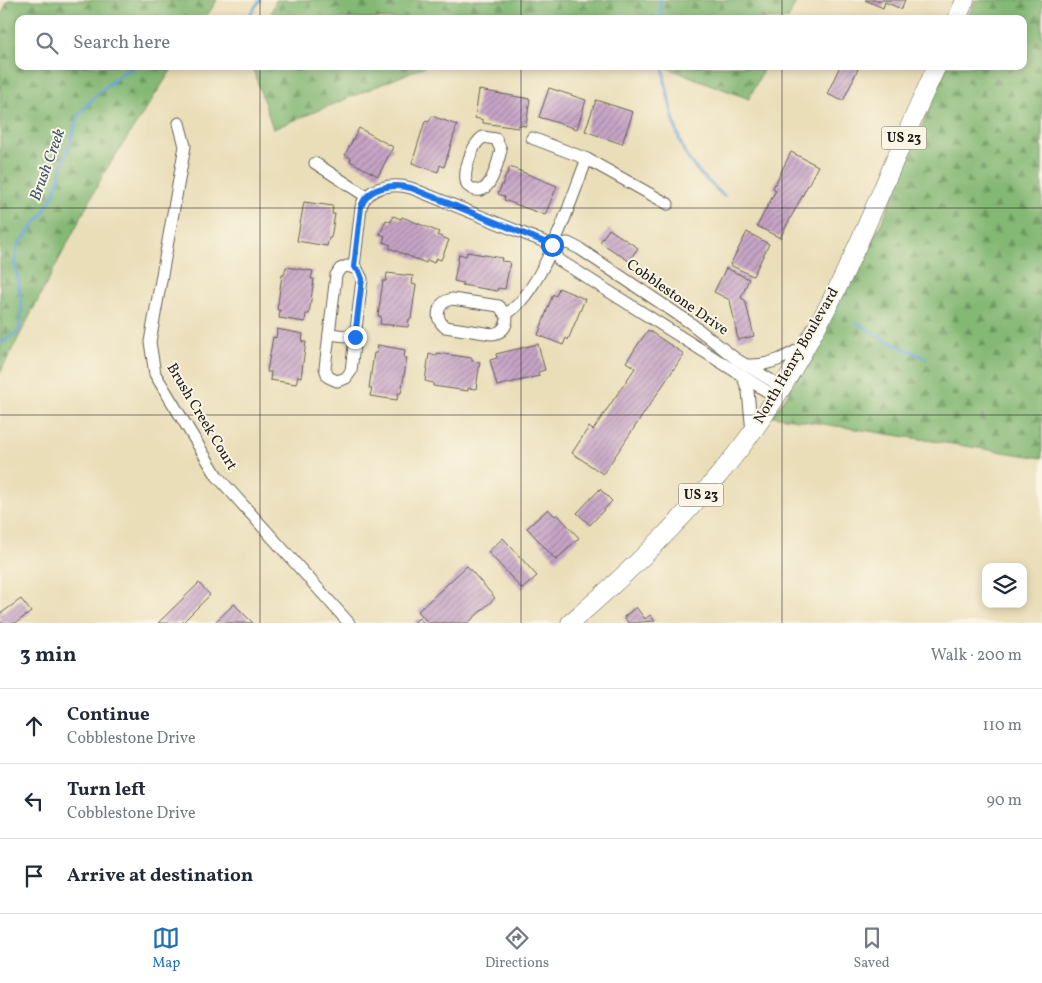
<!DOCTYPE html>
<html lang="en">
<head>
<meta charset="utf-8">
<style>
  body { margin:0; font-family:Vollkorn,serif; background:#f6f6f7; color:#1f2937 }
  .controls { position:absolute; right:15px; bottom:15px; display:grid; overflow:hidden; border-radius:10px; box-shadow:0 2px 8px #0003 }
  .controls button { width:45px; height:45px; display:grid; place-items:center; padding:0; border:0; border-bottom:1px solid #e0e1e3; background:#fff; color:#1f2937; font:25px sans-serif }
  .stop { position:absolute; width:15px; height:15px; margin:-11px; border:4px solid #1a73e8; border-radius:50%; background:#fff }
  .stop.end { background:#1a73e8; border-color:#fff; box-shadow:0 1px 5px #0008 }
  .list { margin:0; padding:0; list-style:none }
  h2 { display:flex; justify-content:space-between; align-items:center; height:65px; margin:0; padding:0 20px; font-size:21px }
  h2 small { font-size:16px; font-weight:400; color:#747a83 }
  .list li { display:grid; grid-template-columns:32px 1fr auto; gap:15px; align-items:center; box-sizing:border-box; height:75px; padding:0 20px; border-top:1px solid #e0e1e3 }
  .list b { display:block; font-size:19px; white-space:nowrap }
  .list p { margin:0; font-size:16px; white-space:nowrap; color:#747a83 }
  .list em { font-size:16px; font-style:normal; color:#747a83 }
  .icon { flex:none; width:28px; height:28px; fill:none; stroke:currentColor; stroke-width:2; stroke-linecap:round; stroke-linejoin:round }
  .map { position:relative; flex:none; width:1042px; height:623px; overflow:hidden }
  .search { position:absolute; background:#fff; box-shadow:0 2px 8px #0003; left:15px; right:15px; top:15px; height:55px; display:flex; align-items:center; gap:12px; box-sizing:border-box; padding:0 18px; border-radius:10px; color:#747a83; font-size:19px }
  .sheet { height:290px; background:#fff }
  nav { display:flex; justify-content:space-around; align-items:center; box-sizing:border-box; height:70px; border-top:1px solid #e0e1e3; background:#fff; font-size:14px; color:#747a83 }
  nav a { display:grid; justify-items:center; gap:2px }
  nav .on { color:#1f6fb2 }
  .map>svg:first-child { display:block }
  .forest { fill:url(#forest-firs); stroke:#506a48 }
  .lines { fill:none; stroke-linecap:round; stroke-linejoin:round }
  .stream { stroke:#63a0d4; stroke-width:3 }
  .building { fill:url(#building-hatch) }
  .minor-casing { stroke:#646053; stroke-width:13 }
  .trunk-casing { stroke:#646053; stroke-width:19 }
  .minor { stroke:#fff; stroke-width:11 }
  .trunk { stroke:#fff; stroke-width:18 }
  .route { stroke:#1a73e8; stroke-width:6 }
  .grid { fill:none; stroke:#1c1c1c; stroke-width:1; stroke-opacity:0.55 }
  .labels { text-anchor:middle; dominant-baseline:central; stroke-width:4; stroke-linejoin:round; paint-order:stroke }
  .shield { fill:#fcf5e5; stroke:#5f5d58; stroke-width:1 }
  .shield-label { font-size:14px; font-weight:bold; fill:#1c1c1c }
  .street-label { font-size:15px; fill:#1c1c1c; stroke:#fcf5e5 }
  .water-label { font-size:16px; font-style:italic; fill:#3c576f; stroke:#fcf5e5 }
</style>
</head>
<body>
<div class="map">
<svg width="1042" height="623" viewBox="0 0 1042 623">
  <defs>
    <pattern id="forest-firs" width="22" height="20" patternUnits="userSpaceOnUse" patternTransform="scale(1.25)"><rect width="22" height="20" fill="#84b874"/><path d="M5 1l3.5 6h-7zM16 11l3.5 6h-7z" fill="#6b955e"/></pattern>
    <pattern id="building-hatch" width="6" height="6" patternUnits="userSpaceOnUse" patternTransform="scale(1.25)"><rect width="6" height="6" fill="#c6a4c6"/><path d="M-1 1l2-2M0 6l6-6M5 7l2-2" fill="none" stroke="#a085a0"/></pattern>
  </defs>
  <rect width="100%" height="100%" fill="#fcf5e5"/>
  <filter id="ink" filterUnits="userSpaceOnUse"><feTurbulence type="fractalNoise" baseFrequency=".02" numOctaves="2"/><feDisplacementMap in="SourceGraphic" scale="10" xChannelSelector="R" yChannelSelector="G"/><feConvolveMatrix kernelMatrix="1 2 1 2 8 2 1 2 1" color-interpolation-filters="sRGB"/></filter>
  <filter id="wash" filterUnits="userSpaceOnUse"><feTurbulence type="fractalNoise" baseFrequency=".0096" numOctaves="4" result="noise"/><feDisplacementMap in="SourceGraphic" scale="20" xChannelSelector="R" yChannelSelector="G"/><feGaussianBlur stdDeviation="1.12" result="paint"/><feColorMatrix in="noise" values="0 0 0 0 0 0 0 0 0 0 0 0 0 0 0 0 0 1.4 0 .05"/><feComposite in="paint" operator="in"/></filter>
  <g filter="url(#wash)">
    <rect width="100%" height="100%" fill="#eadeb9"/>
    <g class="forest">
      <path d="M8,0H217L205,19H19V66H174L104,173L0,373V18Z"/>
      <path d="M276,0H797L788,19H269Z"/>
      <path d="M975,0H1042V458L772,416L786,397L882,222L947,66H1023V19H967Z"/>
      <path d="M252,66H426L273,129Z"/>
      <path d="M662,66H765L749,99Z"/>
    </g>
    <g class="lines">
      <g class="stream">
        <path d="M660,0L661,19"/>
        <path d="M247,19L260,0"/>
        <path d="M663,66C665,86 676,136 685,153C694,170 710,183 724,196"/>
        <path d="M856,322L883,339L926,358"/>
        <path d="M0,344L19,331L22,306L15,263L17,247L44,212L54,193L79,114L96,95L124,72L141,66"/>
      </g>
    </g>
    <g id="blocks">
      <g class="building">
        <path d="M865,0H905L901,9L885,2L883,8Z"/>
        <path d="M840,66H851L858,69L843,101L827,94Z"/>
        <path d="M549,88L586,100L577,129L539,117Z"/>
        <path d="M479,90L530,99L526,126L518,125V128L483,123V120L475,118Z"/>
        <path d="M596,100L633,112L622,144L585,131Z"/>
        <path d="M432,116L457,125L444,167L440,165L438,172L412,163L425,121L429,122Z"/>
        <path d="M359,128L393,147L378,176L350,161L351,158L345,155Z"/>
        <path d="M791,152L818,166L780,238L757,226L776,190L773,188Z"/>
        <path d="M510,167L557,186L545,215L504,200L505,197L498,194Z"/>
        <path d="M304,202L333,206L332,214H335L331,238H329L327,246L297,241Z"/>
        <path d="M393,216L401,219L402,217L439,232L437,235L449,240L441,260L436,258L434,263L427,260L426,263L389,248L391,245L383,242L385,236L380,234L386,220L391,222Z"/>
        <path d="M609,229L638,248L629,261L600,242Z"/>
        <path d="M747,232L769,244L753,276L730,265Z"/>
        <path d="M467,252L502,258L501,261L510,262L505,289L498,288L497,291L462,285L463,283L454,281L459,254L466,256Z"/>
        <path d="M286,267L313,271L311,279H314L309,314H306L305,322L279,318L280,310H277L282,275H284Z"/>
        <path d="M726,268L749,279L741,298L745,300L754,336L738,340L730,300L714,292Z"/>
        <path d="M387,273L413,276L412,284L416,285L411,319H409L408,327L380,324L381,316H378L383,281H386Z"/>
        <path d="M559,288L585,299L568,340L566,338L563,345L538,335L553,294L556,296Z"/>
        <path d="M277,329L303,334L302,342H306L301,377L298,376L296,384L270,380L271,372H267L273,337L276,338Z"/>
        <path d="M648,330L684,354L603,474L572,453L589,427L593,430L635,368L626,362Z"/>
        <path d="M538,344L545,370L538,372L539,376L497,386L490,360L497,358L496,354Z"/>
        <path d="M378,345L405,350L404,358H407L401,393H398L397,400L370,396L372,388H369L374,353H377Z"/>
        <path d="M437,353L472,358V361L480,362L476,389L468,388V391L433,386V383L425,381L429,354L437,356Z"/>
        <path d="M600,489L612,501L590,525L577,513Z"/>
        <path d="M548,509L555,516L557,514L579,538L556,560L527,528Z"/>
        <path d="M503,538L537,576L522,589L488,552Z"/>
        <path d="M467,566L495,598L468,623H428L418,611Z"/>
        <path d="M199,583L210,595L182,623H158Z"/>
        <path d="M21,599L31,612L16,623H0V614Z"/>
        <path d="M234,604L253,623H214Z"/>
        <path d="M636,607L645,619L650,615L655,621L628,623L624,617Z"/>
        <path d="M419,618L424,623H413Z"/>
      </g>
    </g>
  </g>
  <g filter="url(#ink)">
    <use href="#blocks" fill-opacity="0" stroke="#646053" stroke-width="1"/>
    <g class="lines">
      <g class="minor-casing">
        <g id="minor">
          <path d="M179,123L185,146L150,342L155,374L217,476L349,623"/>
          <path d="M483,137L496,139L501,150C497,165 489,203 468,186C461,175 472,144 483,137Z"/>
          <path d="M532,138L587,159L668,204"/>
          <path d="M315,163L367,197"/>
          <path d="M552,245L559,260L776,397"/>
          <path d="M347,266L357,269L362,279L351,371L346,378L337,381L328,377L325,368L336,275L340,269Z"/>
          <path d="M354,267L361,207C367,186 393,183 411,188L552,245L568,243L580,249L689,322L736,359L782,387"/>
          <path d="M452,299L499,306L507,317C507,327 502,333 492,334L445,327C433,317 438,302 452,299Z"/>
          <path d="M506,314C543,292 570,201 587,159"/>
          <path d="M329,334L355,337"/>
          <path d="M748,365C770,366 786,357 805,346"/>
          <path d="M742,375L748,391L752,432"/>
        </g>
      </g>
      <g class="trunk-casing">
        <g id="trunk">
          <path d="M957,19L965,0"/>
          <path d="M570,623C638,565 704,500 756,427C786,385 811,339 835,293C872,219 901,141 937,66"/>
        </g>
      </g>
      <use href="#minor" class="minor"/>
      <use href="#trunk" class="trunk"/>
    </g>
  </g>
  <g class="lines" filter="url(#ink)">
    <path class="route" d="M355,337L362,279L359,271L354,267L361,207C367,187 393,183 411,188L552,245"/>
  </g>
  <path class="grid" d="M260,0V19M521,0V19M782,0V19M260,66V623M521,66V623M782,66V623M0,208H1042M0,415H1042"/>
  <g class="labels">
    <g class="shield">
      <rect x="881.5" y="126.5" width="45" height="23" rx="4"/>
      <rect x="678.5" y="483.5" width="45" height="23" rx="4"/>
    </g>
    <g class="shield-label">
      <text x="904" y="138">US 23</text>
      <text x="701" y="495">US 23</text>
    </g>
    <g class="street-label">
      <text transform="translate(677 298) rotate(35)">Cobblestone Drive</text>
      <text transform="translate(797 356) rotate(-60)">North Henry Boulevard</text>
      <text transform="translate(201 417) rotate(59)">Brush Creek Court</text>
    </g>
    <g class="water-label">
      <text transform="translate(48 165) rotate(-70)">Brush Creek</text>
    </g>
  </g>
</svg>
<div class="controls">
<button><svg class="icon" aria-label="layers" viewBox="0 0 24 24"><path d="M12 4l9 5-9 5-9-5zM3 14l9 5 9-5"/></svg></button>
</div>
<div class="stop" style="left:552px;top:245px"></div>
<div class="stop end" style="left:355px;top:337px"></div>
<div class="search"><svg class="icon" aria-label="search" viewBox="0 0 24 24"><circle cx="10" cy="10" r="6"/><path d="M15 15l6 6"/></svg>Search here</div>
</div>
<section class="sheet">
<h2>3 min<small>Walk · 200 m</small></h2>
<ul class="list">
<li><svg class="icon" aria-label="ahead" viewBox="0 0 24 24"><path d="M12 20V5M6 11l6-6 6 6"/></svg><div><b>Continue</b><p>Cobblestone Drive</p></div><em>110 m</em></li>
<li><svg class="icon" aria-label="left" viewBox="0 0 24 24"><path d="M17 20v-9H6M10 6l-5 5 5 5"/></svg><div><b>Turn left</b><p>Cobblestone Drive</p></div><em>90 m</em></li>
<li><svg class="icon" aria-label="arrive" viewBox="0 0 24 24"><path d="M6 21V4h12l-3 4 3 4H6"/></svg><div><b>Arrive at destination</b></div></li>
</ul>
</section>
<nav>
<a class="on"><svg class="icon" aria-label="map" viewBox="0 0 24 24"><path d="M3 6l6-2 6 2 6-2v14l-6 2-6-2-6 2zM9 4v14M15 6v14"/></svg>Map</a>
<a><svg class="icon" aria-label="directions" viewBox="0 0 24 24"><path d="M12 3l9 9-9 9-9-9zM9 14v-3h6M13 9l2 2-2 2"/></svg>Directions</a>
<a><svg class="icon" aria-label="saved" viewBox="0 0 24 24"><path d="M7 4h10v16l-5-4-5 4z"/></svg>Saved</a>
</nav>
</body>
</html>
